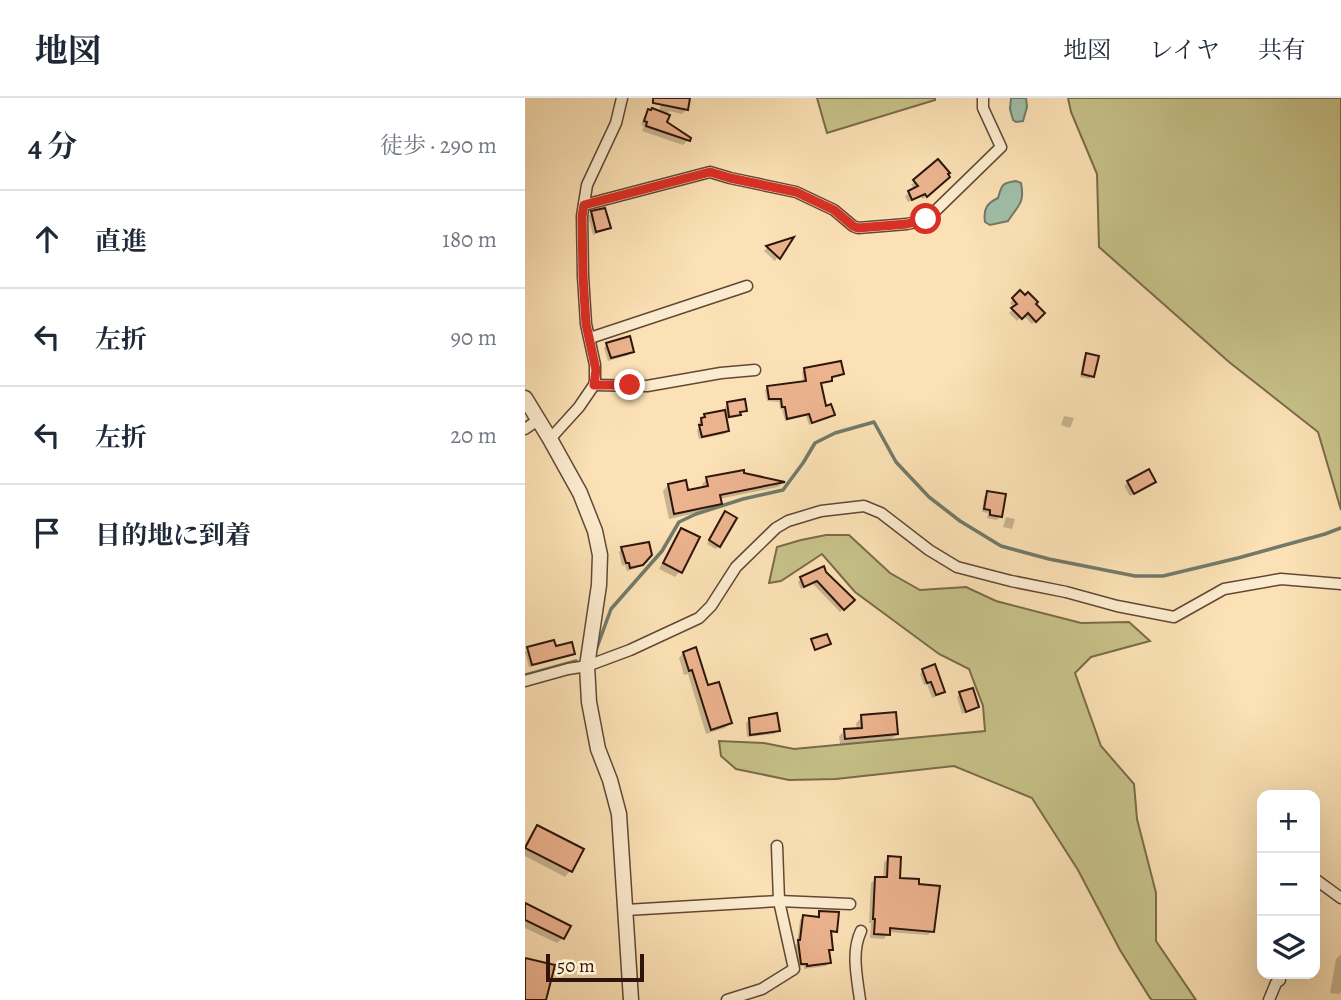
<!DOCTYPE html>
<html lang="ja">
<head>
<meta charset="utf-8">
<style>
  body { margin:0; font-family:Alegreya,"Noto Serif JP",serif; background:#f6f6f7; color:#1f2937 }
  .controls { position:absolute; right:21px; bottom:21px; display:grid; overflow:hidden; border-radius:14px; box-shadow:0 7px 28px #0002 }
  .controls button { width:63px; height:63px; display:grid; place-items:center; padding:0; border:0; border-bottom:2px solid #e0e1e3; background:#fff; color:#1f2937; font:35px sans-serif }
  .scale { position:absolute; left:21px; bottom:18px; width:98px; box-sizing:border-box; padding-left:7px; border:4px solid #2e150b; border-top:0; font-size:19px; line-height:24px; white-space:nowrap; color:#2e150b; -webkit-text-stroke:5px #fceccf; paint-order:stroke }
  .stop { position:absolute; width:21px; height:21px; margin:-16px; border:5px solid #d93025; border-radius:50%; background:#fff }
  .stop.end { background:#d93025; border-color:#fff; box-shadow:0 2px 7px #0008 }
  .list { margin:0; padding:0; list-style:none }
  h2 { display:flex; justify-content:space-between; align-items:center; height:91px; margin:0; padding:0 28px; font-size:30px }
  h2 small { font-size:23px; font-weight:400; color:#747a83 }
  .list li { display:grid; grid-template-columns:46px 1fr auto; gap:21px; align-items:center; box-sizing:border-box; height:98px; padding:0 28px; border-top:2px solid #e0e1e3 }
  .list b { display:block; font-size:26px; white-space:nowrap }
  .list em { font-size:23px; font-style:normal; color:#747a83 }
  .icon { flex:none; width:38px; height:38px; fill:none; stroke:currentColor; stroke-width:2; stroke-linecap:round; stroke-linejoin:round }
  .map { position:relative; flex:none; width:816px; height:902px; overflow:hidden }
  header { display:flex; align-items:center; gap:42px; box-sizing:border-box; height:98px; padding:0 35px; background:#fff; border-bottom:2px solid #e0e1e3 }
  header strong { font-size:33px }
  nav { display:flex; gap:38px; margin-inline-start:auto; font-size:24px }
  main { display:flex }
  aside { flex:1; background:#fff }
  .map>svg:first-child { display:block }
  .green { fill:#c6c188; stroke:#7a6b4a; stroke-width:2 }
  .water { fill:#a0bea8; stroke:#727a69; stroke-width:2 }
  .shadow { fill:#0003 }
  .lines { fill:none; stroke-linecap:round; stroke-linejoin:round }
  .stream { stroke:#727a69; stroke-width:3.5 }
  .building { fill:#ecb38f; stroke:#2e150b; stroke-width:2 }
  .minor-casing { stroke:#614836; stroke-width:13 }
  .tertiary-casing { stroke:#614836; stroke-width:17 }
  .minor { stroke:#fceccf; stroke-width:10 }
  .tertiary { stroke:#fceccf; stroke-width:14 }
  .route { stroke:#d93025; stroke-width:9 }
</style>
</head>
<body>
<header>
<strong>地図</strong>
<nav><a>地図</a><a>レイヤ</a><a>共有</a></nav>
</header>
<main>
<aside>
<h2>4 分<small>徒歩 · 290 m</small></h2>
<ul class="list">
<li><svg class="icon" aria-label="ahead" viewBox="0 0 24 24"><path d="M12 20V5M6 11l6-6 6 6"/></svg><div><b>直進</b></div><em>180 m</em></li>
<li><svg class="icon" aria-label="left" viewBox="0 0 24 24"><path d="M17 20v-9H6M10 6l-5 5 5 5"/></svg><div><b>左折</b></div><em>90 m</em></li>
<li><svg class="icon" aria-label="left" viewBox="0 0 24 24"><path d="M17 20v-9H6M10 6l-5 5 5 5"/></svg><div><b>左折</b></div><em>20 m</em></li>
<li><svg class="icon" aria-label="arrive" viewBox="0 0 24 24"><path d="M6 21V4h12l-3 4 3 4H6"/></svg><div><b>目的地に到着</b></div></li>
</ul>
</aside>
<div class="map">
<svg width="816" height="902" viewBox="0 0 816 902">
  <rect width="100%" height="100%" fill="#fbe1b5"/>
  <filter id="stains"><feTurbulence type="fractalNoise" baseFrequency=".00286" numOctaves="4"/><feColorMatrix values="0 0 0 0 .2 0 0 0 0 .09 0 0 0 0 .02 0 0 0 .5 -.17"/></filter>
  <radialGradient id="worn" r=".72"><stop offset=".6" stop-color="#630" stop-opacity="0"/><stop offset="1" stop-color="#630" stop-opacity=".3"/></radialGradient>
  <g class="green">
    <path d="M292,0H410V2L302,35Z"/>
    <path d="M543,0H816V412L793,334L704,264L574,149L572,76L546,14Z"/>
    <path d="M301,437H324L365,475L395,492L441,489L471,503L556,525L604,524L625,543L566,559L550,575L576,648L609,686L612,721L631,795V843L671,902H627L625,900L595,852L553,772L507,700L429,668L311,681L264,682L211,671L196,658L194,643L239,645L269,651L460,633L458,608L444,571L414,556L330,494L297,456L256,483L244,485L252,449L276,442Z"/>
  </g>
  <g class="water">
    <path d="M486,0H501L502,9L498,23L491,24L488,22L485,11Z"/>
    <path d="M491,83L496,85C500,106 493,107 483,123L465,127L460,124C458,111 462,105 473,100C477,87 476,85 491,83Z"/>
  </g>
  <g class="shadow">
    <path d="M137,0H164L162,11L157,16L144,13L140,25L163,42L158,47L117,33L119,28L116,27L119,18L124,13L134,15Z"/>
    <path d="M413,63L423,79L398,101L396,99L383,104L380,98L390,91L386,87Z"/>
    <path d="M67,115L84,129L81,132L68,137L63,118Z"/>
    <path d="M265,142L250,163L239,153L242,150Z"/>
    <path d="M495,194L518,215L507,226L498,217L492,223L484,215L489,210L485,205Z"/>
    <path d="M82,246L107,254L104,257L83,263L79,250Z"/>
    <path d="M562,257L568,278L564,281L555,279L558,261Z"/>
    <path d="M279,271L317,276L314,279L305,280L303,285L294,286L299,310L308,317L305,320L284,327L281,318L260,323L257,311H255L254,304L242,303L240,292L243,289L278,285L277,274Z"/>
    <path d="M203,305L220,312L211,319L200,321L203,333L199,336L174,341L172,332L174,330L173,325L180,318L200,313V309Z"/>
    <path d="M539,318L549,320L545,330L536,327Z"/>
    <path d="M218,377L257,385L253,389L194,401L195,406L190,411L144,421L138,393L143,387L161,394L178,390L177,386L182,381Z"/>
    <path d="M603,384L625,387L605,398L599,388Z"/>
    <path d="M463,395L475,418L472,422L462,420L463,415L457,414L459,399Z"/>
    <path d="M200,416L194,448L191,451L182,446Z"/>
    <path d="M481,419L490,421L487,431L478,429Z"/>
    <path d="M157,432L155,473L150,479L134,471L151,437Z"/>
    <path d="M97,450L126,456L112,470L102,473L100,467L97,468L94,454Z"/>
    <path d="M298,471L327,502L315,514L288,486L276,491L273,484L276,481Z"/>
    <path d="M30,550L48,556L45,558L4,569L0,554L3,551Z"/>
    <path d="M158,555L205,625L200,630L181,636L163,576L159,577L154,560Z"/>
    <path d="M398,572L418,593L415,597L407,600L402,586L399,587L395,576Z"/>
    <path d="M435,596L452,609L449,612L437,616L432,599Z"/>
    <path d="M337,619L372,636L366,641L315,646L314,638L320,633L332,632L331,625Z"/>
    <path d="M224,622L253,633L249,636L222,639L221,625Z"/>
    <path d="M12,729L57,752L45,773L40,779L0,758V747L7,734Z"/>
    <path d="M363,760L373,782L407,833L403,837L363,834L359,841L345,840L346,825H344L346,785L351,781H358L359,765Z"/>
    <path d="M0,807L38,840L32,845L0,830Z"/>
    <path d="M295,814L310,833L307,836H305L306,852L303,854L304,865L301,868L279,871V868L273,869L270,847L272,846L275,822L278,819L291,820Z"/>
    <path d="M815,857H816V894L814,896L805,895L811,861Z"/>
  </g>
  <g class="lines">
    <g class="stream">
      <path d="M71,552L86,511L137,453L154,424L171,416L218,401L258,392L278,365L290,345L310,335L349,324L371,364L404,399L435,423L476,448L524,461L610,478H638L713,460L800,436L816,430"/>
      <path d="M0,577L51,563"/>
    </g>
  </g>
  <g class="building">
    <path d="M128,0H165L163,12L128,5Z"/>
    <path d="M127,10L145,17L142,24L166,40L165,43L121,28L122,24L119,23L123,11L126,12Z"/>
    <path d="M413,61L425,75L423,76L425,79L402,99L400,96L387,102L383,93L393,88L388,82Z"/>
    <path d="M80,110L86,130L71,134L66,113Z"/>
    <path d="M269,139L255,161L241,148Z"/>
    <path d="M495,192L500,197L503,194L513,204L511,206L520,215L511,224L503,215L497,221L486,210L492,206L487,200Z"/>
    <path d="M105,238L109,254L86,260L81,245Z"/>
    <path d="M561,255L574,258L569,279L557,276Z"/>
    <path d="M316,263L319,276L307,279V283L296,285L301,308L306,306L310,317L287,325L284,316L262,321L260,309H257L256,301H244L242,288L281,283L279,270Z"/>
    <path d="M220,301L222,313L215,314L216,317L204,319L202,304Z"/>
    <path d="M200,312L204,333L177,339L174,327H177L176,320L180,319L179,316Z"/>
    <path d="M624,371L631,384L609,396L602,383Z"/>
    <path d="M219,372V375L260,384L195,397L197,406L149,416L143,386L161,382L163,392L183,388L181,379Z"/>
    <path d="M462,393L481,396L477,419L465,417V412L459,411Z"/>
    <path d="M200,413L212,420L195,449L184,442Z"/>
    <path d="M156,430L175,439L157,475L138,465Z"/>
    <path d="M124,444L127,457L118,467L105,470L104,465H101L96,449Z"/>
    <path d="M299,468L301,474L330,502L319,512L292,483L279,489L275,479Z"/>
    <path d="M302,536L306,546L290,552L286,541Z"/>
    <path d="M29,542L31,548L47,544L50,556L7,567L2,549Z"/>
    <path d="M171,549L183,587L194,584L207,625L186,632L167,572L164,573L158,554Z"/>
    <path d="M410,566L420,594L411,597L406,584L402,585L397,571Z"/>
    <path d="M448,590L454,609L441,614L434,594Z"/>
    <path d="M371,614L373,636L320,641L319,631L337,630L336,617Z"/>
    <path d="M252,615L255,633L225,637L224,620Z"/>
    <path d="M12,727L59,751L47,774L0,750Z"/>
    <path d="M363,758L376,759L375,780L394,781V786L415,788L409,834L365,830V837L349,836L350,821H348L350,779H362Z"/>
    <path d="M0,805L46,828L39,841L0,822Z"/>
    <path d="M294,813L314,814L312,834L306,833L308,852H304L306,865L282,868V866H276L273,842H275L278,817L294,819Z"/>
    <path d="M0,860L30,867L21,902H0Z"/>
  </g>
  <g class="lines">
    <g class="minor-casing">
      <g id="minor">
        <path d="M59,107L185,74L205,80L271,94L309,112L328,128L333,130L382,126L401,122L476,49L458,10V0"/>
        <path d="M65,240L222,188"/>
        <path d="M69,287L122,288L196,275L230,272"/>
        <path d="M0,331L13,322"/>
        <path d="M25,341L54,309L69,287L70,282V267L61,226L58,178L57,118L62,87L91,25L97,0"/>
        <path d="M0,583L43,571L62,568L105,552L174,520L186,508L211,469L251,430L263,423L296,413L339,408L356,415L404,452L432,469L486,483L541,494L592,508L649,519L699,491L756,481L816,486"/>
        <path d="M790,781L816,800"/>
        <path d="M101,812L254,803L325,806"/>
        <path d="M202,902L237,891L269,871L254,803L252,748"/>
        <path d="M335,902C332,879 326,854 336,833"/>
        <path d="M744,902L751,885L755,882"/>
      </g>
    </g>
    <g class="tertiary-casing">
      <path id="tertiary" d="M0,300L25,341L55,395L70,433L75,457L74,487L62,568L64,604L73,651L85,682L94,716L106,902"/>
    </g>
    <use href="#minor" class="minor"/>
    <use href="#tertiary" class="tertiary"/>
  </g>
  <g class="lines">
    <path class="route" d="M105,287H69L71,272L61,226L58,178L57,118L59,107L185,74L205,80L271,94L309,112L328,128L333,130L382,126L401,121"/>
  </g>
  <rect width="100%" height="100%" filter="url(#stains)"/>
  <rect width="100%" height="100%" fill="url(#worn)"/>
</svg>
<div class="controls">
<button>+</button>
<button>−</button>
<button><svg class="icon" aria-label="layers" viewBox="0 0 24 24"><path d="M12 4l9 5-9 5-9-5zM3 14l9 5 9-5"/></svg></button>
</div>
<div class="scale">50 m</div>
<div class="stop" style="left:401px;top:121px"></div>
<div class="stop end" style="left:105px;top:287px"></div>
</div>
</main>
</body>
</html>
